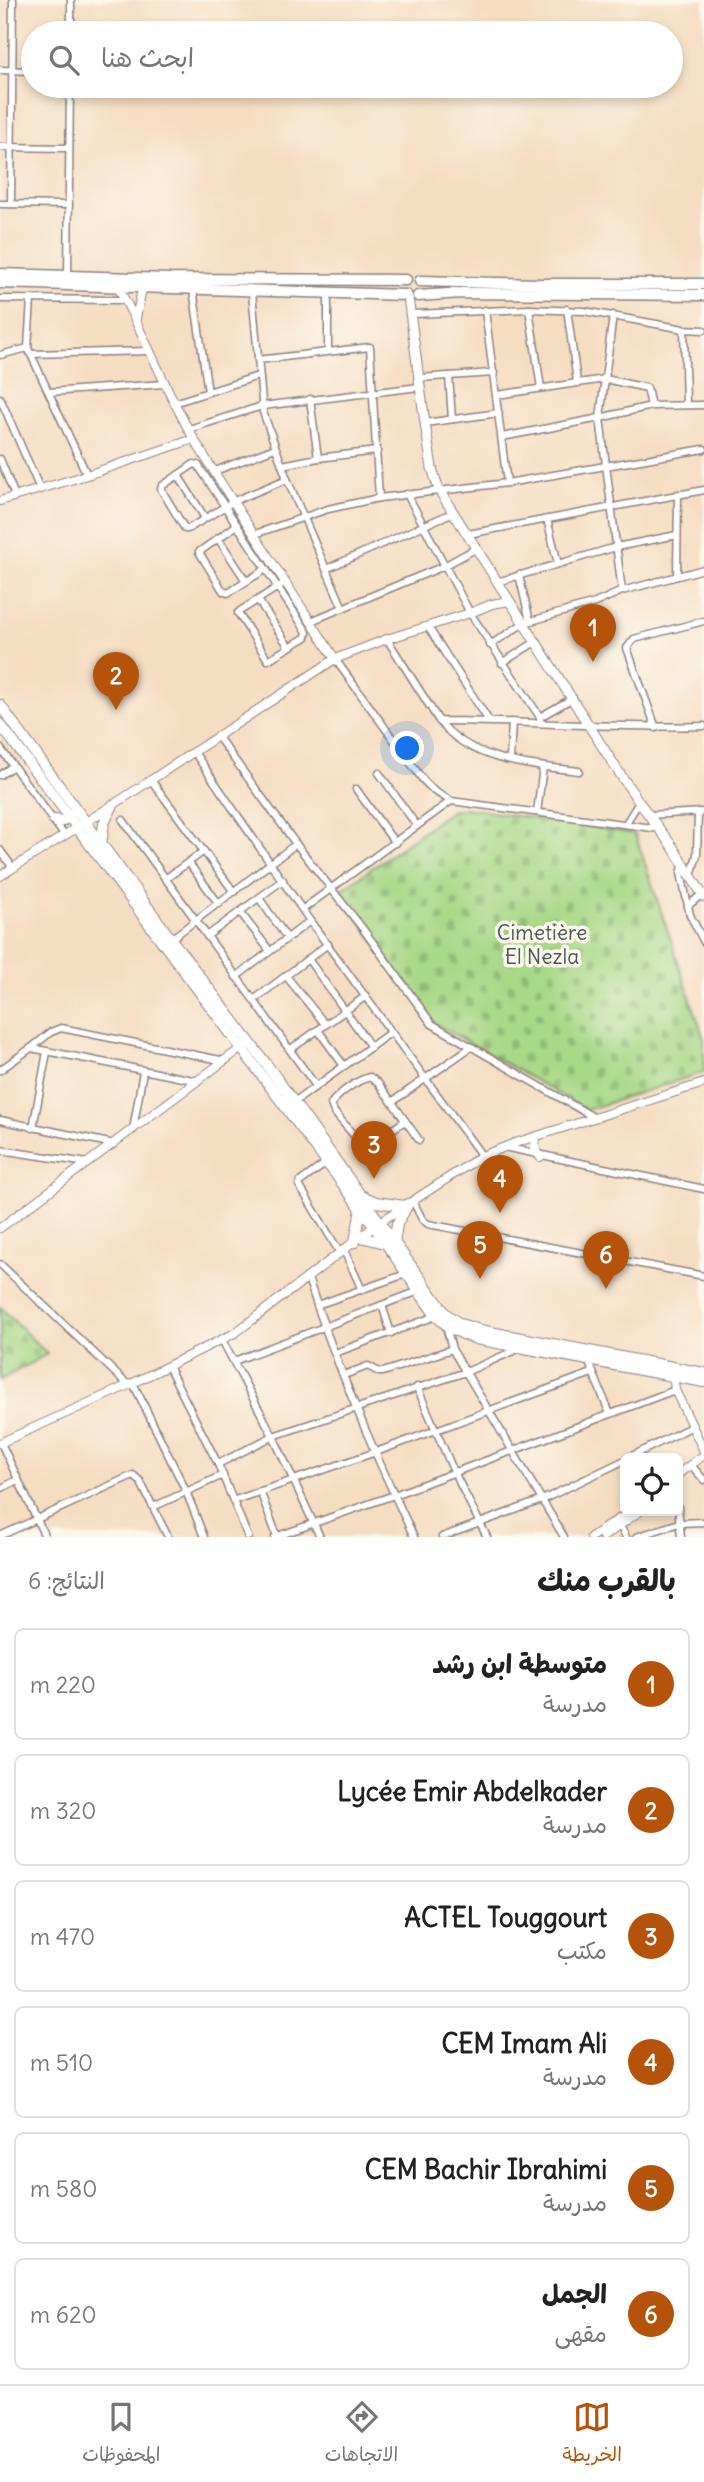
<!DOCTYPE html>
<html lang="ar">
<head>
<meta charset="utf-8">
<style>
  body { margin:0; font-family:Delius,"Playpen Sans Arabic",sans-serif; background:#f6f6f6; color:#222; direction:rtl }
  .controls { position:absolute; right:21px; bottom:21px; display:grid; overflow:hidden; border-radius:10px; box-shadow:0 4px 10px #0003 }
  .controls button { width:63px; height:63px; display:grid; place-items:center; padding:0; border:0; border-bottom:2px solid #e0e0e0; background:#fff; color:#222; font:35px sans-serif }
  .you { position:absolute; left:408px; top:749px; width:24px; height:24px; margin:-18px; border:5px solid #fff; border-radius:50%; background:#1a73e8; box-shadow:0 0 0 10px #1a73e833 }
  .badge { display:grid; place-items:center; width:46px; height:46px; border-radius:50%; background:#b45309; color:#fff; font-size:23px; font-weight:700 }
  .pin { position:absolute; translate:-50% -58px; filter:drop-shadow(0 2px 4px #0008) }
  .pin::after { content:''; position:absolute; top:37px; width:24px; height:21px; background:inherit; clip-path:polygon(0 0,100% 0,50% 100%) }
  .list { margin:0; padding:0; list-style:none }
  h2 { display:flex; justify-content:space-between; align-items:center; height:91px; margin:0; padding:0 28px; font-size:30px }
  h2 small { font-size:23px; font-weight:400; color:#767676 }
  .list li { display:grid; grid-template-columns:46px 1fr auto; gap:21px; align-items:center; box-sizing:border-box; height:112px; margin:0 14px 14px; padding:0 14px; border:2px solid #e0e0e0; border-radius:10px }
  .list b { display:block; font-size:26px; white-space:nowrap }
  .list p { margin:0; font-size:23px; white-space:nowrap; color:#767676 }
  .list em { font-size:23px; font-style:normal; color:#767676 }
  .icon { flex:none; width:38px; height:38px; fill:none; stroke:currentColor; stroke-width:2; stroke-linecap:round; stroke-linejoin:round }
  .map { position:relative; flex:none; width:704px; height:1537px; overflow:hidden; direction:ltr }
  .search { position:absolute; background:#fff; box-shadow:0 4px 10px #0003; left:21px; right:21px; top:21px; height:77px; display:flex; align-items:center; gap:18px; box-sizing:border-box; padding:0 24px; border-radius:38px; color:#767676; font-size:26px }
  .sheet { height:847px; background:#fff }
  nav { display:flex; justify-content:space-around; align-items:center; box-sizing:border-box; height:98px; border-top:2px solid #e0e0e0; background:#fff; font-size:19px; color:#767676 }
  nav a { display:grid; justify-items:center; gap:4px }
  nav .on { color:#b45309 }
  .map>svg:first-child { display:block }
  .cemetery { fill:url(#cemetery-stones); stroke:#657e62; stroke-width:2 }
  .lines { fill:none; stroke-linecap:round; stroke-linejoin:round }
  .minor-casing { stroke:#8c807e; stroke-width:9 }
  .tertiary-casing { stroke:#8c807e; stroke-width:10 }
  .secondary-casing { stroke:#8c807e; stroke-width:11 }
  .primary-casing { stroke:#8c807e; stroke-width:12 }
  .trunk-casing { stroke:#8c807e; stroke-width:13 }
  .minor { stroke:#fff; stroke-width:6 }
  .tertiary { stroke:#fff; stroke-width:8 }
  .secondary { stroke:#fff; stroke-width:9 }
  .primary { stroke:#fff; stroke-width:10 }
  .trunk { stroke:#fff; stroke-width:10 }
  .labels { text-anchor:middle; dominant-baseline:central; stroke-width:7; stroke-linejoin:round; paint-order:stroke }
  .park-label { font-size:21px; fill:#4a5952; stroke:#fbf7ec }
</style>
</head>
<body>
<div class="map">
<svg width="704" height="1537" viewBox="0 0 704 1537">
  <defs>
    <pattern id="cemetery-stones" width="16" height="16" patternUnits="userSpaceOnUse" patternTransform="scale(1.75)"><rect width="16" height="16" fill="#a8d988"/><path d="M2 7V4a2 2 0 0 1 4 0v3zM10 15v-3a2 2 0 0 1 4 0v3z" fill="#90ba76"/></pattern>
  </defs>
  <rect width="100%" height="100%" fill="#fbf7ec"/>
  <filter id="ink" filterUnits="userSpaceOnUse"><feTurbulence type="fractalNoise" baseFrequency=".0143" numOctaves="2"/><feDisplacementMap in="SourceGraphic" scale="14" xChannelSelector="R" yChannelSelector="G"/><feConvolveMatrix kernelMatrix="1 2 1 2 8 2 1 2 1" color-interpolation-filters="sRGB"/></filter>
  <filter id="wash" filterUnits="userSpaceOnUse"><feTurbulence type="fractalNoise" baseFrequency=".00686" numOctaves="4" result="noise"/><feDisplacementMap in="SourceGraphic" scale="28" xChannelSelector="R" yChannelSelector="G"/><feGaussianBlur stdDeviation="1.57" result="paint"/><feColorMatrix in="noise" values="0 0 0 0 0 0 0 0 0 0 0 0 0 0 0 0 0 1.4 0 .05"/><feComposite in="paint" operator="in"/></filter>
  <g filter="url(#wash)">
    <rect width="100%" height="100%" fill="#f5ddc1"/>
    <g class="cemetery">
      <path d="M466,808L635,834L704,1039V1072L587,1110L434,1023L339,892L451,811Z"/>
      <path d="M0,1307L47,1354L0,1380Z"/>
    </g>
  </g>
  <g filter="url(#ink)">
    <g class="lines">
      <g class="minor-casing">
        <g id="minor">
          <path d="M71,33V0"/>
          <path d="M0,70L33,71"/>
          <path d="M0,147L69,148"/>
          <path d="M0,204L69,205"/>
          <path d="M11,204L13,0"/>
          <path d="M68,276L70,86"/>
          <path d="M193,289L208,392"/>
          <path d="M252,292L263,412L287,479L343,608"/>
          <path d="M328,293V351"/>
          <path d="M0,299L125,300"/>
          <path d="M31,299L28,348L87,475"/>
          <path d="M529,309L584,311L684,329L704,330"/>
          <path d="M567,309L577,382"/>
          <path d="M485,310L507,483"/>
          <path d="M414,314L529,309L541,388"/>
          <path d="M684,329L686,404"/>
          <path d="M31,354L149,351"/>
          <path d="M0,355L28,348"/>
          <path d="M258,360L370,347L379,498"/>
          <path d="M449,376L452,419"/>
          <path d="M418,378L494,373"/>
          <path d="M49,392L164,384"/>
          <path d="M497,395L605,379L647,388L651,406"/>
          <path d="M0,398L40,489"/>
          <path d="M310,399L318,458"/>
          <path d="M174,403L258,376"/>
          <path d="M425,423L499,413"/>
          <path d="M189,429L262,406L419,387"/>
          <path d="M502,437L600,418L651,406L704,405"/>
          <path d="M0,459L15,496"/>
          <path d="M282,465L318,458L377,451"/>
          <path d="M215,471L275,448"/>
          <path d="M178,475L205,518"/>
          <path d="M407,494L470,613L540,717V722"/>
          <path d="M547,519L558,564"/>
          <path d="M237,525L199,552L223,591L228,593L266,569"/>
          <path d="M255,534L328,509L379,498L507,483L704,449"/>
          <path d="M468,534L704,490"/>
          <path d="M218,538L246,581"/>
          <path d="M326,569L454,512"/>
          <path d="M519,575L530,621"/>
          <path d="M677,576L678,494"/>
          <path d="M286,582L240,611L238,613L268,660L306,637L307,632C271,577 234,521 198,465L194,464L162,486L161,489L185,529H188L234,501L287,479"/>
          <path d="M497,582L616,547L677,535"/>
          <path d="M622,591L704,569"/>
          <path d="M258,600L289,647"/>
          <path d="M311,621L444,566L477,548"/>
          <path d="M428,627L489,721"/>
          <path d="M387,639L439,721C527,721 615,729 704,726"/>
          <path d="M490,645L524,623L595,603L622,591L600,418L613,315"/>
          <path d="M335,659L423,780L434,791L451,801L660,829"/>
          <path d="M502,663L537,641"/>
          <path d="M540,717L573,698"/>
          <path d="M439,721C472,762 529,765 579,771"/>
          <path d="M656,728L627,648L634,639L704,621"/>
          <path d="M0,748L64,835"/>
          <path d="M194,752L310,921L482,1156"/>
          <path d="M510,759L512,722"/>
          <path d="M379,773L417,826"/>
          <path d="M0,775L13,766"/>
          <path d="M151,780L234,892"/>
          <path d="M356,789L395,843"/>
          <path d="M537,812L543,767"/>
          <path d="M649,815L704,812"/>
          <path d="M123,820L316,1086"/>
          <path d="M626,823L639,802"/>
          <path d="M296,844L363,929L432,1024L595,1118"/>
          <path d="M0,850L13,868"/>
          <path d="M188,862L219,904"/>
          <path d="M684,864L681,873L688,906"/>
          <path d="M691,876L697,855L698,812"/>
          <path d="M165,879L204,851"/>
          <path d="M702,894L688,906L690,915L704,942"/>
          <path d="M259,898L287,938"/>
          <path d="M303,909L451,801"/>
          <path d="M240,912L270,951"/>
          <path d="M207,936L283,880"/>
          <path d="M171,939L296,844L218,737"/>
          <path d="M308,959L371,1047"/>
          <path d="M286,976L325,1024"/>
          <path d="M236,977L310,921"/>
          <path d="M255,999L328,944"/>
          <path d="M318,1030L344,1066"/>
          <path d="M31,1048L51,1032L61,1028L225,1061"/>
          <path d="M291,1049L366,996"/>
          <path d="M0,1070L31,1048L198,1081"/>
          <path d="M392,1102L378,1083L370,1077C357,1080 339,1093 331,1104L334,1112L363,1146L368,1145L405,1121"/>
          <path d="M293,1103L391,1032"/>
          <path d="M0,1120L114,1144"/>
          <path d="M33,1128L47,1052"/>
          <path d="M133,1130L143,1071"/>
          <path d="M419,1140L392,1102L471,1047"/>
          <path d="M504,1147L704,1189"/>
          <path d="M0,1150L88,1163"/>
          <path d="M326,1163L300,1182L299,1185L340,1253"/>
          <path d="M413,1201L422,1219L428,1224L704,1276"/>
          <path d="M344,1250L362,1290"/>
          <path d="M0,1264L128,1385"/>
          <path d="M308,1278C336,1366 374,1453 414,1537"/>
          <path d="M317,1305L406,1274"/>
          <path d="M382,1305L391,1333"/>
          <path d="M446,1326L452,1349L564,1537"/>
          <path d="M222,1340L273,1436L320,1537"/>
          <path d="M335,1353L436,1316"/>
          <path d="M588,1360L610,1414"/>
          <path d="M234,1361L419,1291"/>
          <path d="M168,1366L218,1464L248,1537"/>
          <path d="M344,1375L368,1366L379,1372H383L452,1349"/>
          <path d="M133,1383L186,1491L204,1537"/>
          <path d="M417,1387L454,1472L487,1537"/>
          <path d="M1,1443L45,1537"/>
          <path d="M628,1458L691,1427"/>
          <path d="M218,1464L273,1436L466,1372L518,1349"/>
          <path d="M691,1465L704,1480"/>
          <path d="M0,1489L17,1480"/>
          <path d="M260,1491L277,1536"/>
          <path d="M235,1500L376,1452L592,1373"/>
          <path d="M153,1507L223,1475"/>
          <path d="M678,1507L681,1537"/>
          <path d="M620,1526L626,1537"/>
          <path d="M0,1536L133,1475L140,1481L168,1537"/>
          <path d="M275,1537L394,1495L675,1390"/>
          <path d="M442,1537L542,1500L625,1460"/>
          <path d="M636,1537L679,1523L704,1522"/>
        </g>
      </g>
      <g class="tertiary-casing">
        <g id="tertiary">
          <path d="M118,287C146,337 165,390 194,439C239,514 288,585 335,659"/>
          <path d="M136,318L142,289"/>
          <path d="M0,501L87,475L194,439"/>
          <path d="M0,876L113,805L335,659L387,639L470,613L492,604L509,601"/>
          <path d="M536,1137L535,1147L540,1157"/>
          <path d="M0,1228L244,1046"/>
          <path d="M673,1373L675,1390L704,1451"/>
          <path d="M0,1443L133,1383L235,1333L380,1222L482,1156L515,1143L704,1083"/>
          <path d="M678,1474L704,1455"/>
          <path d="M591,1537L631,1511"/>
          <path d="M603,1537L640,1511"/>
        </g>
      </g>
      <g class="secondary-casing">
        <path id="secondary" d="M408,297L425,423L432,468L439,490L616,768L639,802L672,846L704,897"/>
      </g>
      <g class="primary-casing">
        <g id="primary">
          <path d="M0,705L171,939L267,1065L445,1313L460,1324L480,1330L704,1373"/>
          <path d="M0,724L374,1226L436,1316C448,1328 460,1334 476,1339L704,1382"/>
          <path d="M54,820L63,821L70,816"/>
          <path d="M101,845L104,823L113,805"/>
          <path d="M362,1196L376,1202L405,1206"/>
          <path d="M361,1237L385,1243"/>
          <path d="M355,1242L361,1209"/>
          <path d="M394,1244L397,1224L408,1204"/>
        </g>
      </g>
      <g class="trunk-casing">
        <g id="trunk">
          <path d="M0,274L170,279L406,280"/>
          <path d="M420,281L540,284H704"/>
          <path d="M0,283L406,295"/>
          <path d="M418,296L462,293L704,295"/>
        </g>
      </g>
      <use href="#minor" class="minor"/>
      <use href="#tertiary" class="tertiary"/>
      <use href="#secondary" class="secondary"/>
      <use href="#primary" class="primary"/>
      <use href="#trunk" class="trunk"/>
    </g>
  </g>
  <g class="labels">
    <g class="park-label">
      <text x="542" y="932">Cimetière<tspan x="542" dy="24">El Nezla</tspan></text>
    </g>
  </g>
</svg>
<div class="controls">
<button><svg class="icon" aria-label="locate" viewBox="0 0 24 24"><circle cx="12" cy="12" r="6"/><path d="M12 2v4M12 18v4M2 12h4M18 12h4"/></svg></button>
</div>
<div class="you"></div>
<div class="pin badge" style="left:593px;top:662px">1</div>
<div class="pin badge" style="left:116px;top:710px">2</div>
<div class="pin badge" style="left:374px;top:1179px">3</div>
<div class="pin badge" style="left:500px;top:1213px">4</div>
<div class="pin badge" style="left:480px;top:1279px">5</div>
<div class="pin badge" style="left:606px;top:1289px">6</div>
<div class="search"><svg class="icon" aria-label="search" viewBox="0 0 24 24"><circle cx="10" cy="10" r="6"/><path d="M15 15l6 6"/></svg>ابحث هنا</div>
</div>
<section class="sheet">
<h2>بالقرب منك<small>النتائج: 6</small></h2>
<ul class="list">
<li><span class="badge">1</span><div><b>متوسطة ابن رشد</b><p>مدرسة</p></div><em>220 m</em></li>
<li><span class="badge">2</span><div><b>Lycée Emir Abdelkader</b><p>مدرسة</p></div><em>320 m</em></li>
<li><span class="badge">3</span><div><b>ACTEL Touggourt</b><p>مكتب</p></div><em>470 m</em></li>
<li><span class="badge">4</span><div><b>CEM Imam Ali</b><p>مدرسة</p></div><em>510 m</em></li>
<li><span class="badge">5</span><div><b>CEM Bachir Ibrahimi</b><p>مدرسة</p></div><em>580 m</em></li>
<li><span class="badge">6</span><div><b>الجمل</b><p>مقهى</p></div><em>620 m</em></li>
</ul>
</section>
<nav>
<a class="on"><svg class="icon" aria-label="map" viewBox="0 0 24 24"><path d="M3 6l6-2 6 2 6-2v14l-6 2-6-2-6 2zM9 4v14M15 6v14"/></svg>الخريطة</a>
<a><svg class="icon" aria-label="directions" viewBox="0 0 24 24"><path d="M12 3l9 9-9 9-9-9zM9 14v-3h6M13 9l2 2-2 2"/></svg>الاتجاهات</a>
<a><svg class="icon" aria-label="saved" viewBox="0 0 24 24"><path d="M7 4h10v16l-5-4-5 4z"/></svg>المحفوظات</a>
</nav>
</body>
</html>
